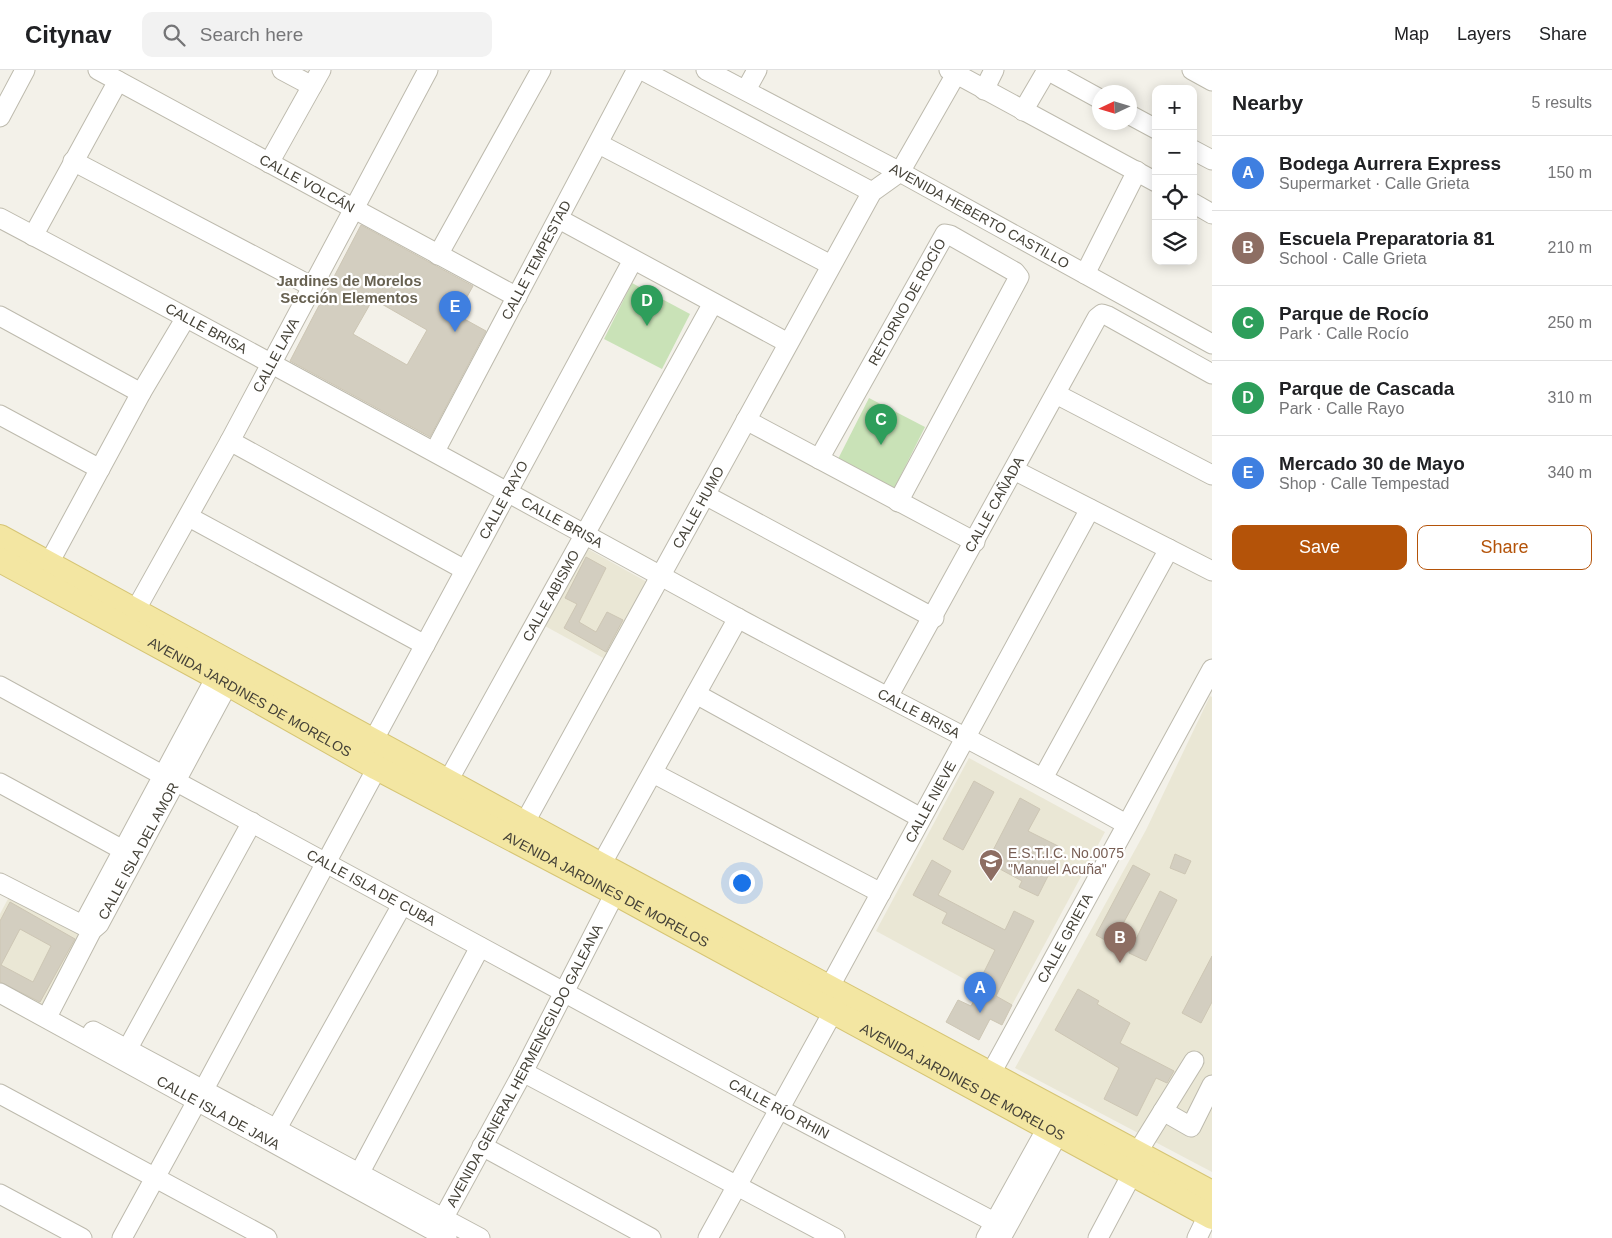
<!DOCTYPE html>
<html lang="en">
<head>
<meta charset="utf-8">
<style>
  body { margin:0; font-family:Arial,sans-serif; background:#f2f2f2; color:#202124 }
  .controls { position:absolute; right:15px; top:15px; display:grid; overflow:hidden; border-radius:10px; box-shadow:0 2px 12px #0003 }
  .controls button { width:45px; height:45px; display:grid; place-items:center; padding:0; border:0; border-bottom:1px solid #e0e0e0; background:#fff; color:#202124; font:25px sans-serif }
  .compass { position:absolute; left:1092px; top:15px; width:45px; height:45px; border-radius:50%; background:#fff; box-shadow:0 2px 12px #0003; rotate:266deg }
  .you { position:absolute; left:741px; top:812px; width:18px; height:18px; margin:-12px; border:4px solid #fff; border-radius:50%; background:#1a73e8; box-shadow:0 0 0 8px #1a73e833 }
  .badge { display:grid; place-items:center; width:32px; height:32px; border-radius:50%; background:#b45309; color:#fff; font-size:16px; font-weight:700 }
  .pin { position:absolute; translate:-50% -41px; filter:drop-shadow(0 1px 2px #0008) }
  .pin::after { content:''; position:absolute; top:26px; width:18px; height:15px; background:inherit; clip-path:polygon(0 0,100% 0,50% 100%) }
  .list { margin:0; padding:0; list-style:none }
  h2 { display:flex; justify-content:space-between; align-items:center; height:65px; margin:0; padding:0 20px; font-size:21px }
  h2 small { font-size:16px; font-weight:400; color:#757577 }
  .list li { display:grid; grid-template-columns:32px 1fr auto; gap:15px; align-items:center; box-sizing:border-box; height:75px; padding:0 20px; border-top:1px solid #e0e0e0 }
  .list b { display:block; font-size:19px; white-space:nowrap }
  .list p { margin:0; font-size:16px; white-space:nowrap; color:#757577 }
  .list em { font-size:16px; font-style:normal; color:#757577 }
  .actions { display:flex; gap:10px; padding:15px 20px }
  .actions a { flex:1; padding:11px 0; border:1px solid #b45309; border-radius:10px; text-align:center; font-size:18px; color:#b45309 }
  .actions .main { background:#b45309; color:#fff }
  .icon { flex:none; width:28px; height:28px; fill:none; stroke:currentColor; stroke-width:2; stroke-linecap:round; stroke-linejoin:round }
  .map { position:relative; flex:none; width:1212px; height:1168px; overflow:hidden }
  header { display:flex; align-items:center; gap:30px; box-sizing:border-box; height:70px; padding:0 25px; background:#fff; border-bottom:1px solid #e0e0e0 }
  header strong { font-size:24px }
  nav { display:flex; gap:28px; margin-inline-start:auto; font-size:18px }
  .search { width:350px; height:45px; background:#f2f2f2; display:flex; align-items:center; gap:12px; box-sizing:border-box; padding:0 18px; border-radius:10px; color:#757577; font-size:19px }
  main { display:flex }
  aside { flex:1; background:#fff }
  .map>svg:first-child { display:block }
  .education { fill:#eae7d5 }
  .green { fill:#c9e2b7 }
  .building { fill:#d3cec0; stroke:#cdc6b4; fill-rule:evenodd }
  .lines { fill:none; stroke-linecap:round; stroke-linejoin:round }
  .minor-casing { stroke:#bdbaad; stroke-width:21 }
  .major-casing { stroke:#d6c574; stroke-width:26 }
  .minor { stroke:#fff; stroke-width:19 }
  .major { stroke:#f3e6a2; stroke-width:24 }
  .labels { text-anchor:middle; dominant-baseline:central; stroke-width:4.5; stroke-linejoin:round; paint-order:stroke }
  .street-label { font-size:14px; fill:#454238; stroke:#fff }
  .education-label { font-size:14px; fill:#785e54; stroke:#fff; text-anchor:start }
  .neighbourhood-label { font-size:15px; font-weight:bold; fill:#676151; stroke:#fff }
</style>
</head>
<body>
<header>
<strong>Citynav</strong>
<div class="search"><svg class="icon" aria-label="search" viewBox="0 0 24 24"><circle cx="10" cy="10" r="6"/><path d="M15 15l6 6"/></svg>Search here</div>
<nav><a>Map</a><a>Layers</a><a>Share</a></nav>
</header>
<main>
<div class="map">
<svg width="1212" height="1168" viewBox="0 0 1212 1168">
  <rect width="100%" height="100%" fill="#f3f1e9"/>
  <g class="education">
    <path d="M588,479L647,512L605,589L545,556Z"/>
    <path d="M1210,626L1212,627V1102L1015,998L1146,760Z"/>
    <path d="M969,688L1105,762L1012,935L876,861Z"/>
    <path d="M9,827L82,866L42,940L0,917V844Z"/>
  </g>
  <g class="green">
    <path d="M632,213L690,244L662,299L604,269Z"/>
    <path d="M869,328L925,357L893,421L836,393Z"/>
  </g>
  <g class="building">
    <path d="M361,155L473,216L457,245L486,261L430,367L290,291ZM373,229L427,260L407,295L353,264Z"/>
    <path d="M586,487L606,498L579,552L596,562L607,542L623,550L606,582L564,558L577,534L565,528Z"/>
    <path d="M974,711L994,722L963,780L943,769Z"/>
    <path d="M1020,728L1040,739L1028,761L1062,778L1038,826L1019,817L1022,811L987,792Z"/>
    <path d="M1175,784L1191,791L1185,804L1170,798Z"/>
    <path d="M932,790L951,801L938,825L1005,860L1014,841L1034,851L996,926L1012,935L1002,955L990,949L979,970L946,952L958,930L971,936L982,916L978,914L995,880L942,853L947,843L913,825Z"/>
    <path d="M1133,795L1150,804L1112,874L1096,865Z"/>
    <path d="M1160,821L1177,830L1146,891L1129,883Z"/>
    <path d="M10,832L75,869L40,932L0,912V851ZM20,859L51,876L33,912L1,895Z"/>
    <path d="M1212,886V932L1201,953L1182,943Z"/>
    <path d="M1078,919L1099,931L1097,934L1130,953L1120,973L1174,1001L1167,1013L1156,1008L1137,1046L1104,1029L1119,998L1055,960Z"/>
  </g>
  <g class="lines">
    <g class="minor-casing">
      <g id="minor">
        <path id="s1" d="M98,0L517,227"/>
        <path d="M282,0L312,16"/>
        <path d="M642,0L872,122"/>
        <path id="s2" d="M706,0L900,102L1212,274"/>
        <path d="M949,0L1156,112"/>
        <path d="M1047,0L1100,29"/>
        <path d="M1192,0L1212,11"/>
        <path d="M746,20L757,0"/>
        <path d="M984,20L994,0"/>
        <path d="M1023,41L1047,0"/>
        <path d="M1130,45L1156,59"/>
        <path d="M0,47L25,0"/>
        <path d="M599,74L831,195"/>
        <path d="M1193,80L1212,90"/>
        <path d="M73,91L311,216"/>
        <path d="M269,93L321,0"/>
        <path d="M1193,133L1212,144"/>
        <path id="s3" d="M0,148C246,278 490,413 734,546C864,616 997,682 1126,754"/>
        <path d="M559,149L788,273"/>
        <path d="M33,166L118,11"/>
        <path d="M438,185L541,0"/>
        <path d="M1085,204L1137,101"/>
        <path d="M0,246L141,323"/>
        <path d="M1056,324L1212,405"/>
        <path d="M0,345L100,399"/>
        <path d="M746,350L975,472"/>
        <path d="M230,371L465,500"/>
        <path id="s4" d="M435,381L635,3L639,0"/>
        <path id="s5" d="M819,389L945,164L950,165L1015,202L1019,207L898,432"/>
        <path d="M1014,400L1212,501"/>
        <path d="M705,425L934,548"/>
        <path d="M189,447L425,575"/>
        <path d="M49,493L141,323L185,249"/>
        <path id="s6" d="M135,541L230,371L428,0"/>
        <path d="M0,616L164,706"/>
        <path d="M696,624L921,748"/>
        <path id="s7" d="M888,627L1097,248L1102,244L1108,246L1212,304"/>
        <path id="s8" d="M373,671L633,190"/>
        <path d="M653,703L881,823"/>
        <path d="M1043,708L1169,479"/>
        <path id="s9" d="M448,711L713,233"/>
        <path id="s10" d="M177,712L779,1039L994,1152"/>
        <path d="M0,713L123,780"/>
        <path id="s11" d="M525,752L867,131L872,122L900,102L956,4"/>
        <path d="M601,795L738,548"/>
        <path d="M0,813L92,860"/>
        <path d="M83,855L216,607"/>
        <path id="s12" d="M829,918L1090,439"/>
        <path id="s13" d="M0,923L447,1168"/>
        <path id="s14" d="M47,947L92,860L99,854L228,614"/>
        <path d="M93,961L480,1168"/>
        <path d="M128,978L252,752"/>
        <path d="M523,1002L835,1168"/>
        <path id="s15" d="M990,1005L1212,599"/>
        <path d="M204,1019L377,698"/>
        <path d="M0,1024L267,1168"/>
        <path d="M1163,1041L1191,1057L1212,1015"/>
        <path d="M277,1058L402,835"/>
        <path d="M482,1076L651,1168"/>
        <path d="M1137,1083L1194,991"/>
        <path d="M360,1102L480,877"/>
        <path d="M0,1124L82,1168"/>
        <path id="s16" d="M438,1158L523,1002L615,823"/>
        <path d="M122,1168L197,1031"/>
        <path d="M708,1168L833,942"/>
        <path d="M986,1168L1047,1058"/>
        <path d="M1001,1168L1058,1064"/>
        <path d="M1098,1168L1132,1104"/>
        <path d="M1197,1168L1212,1137"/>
      </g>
    </g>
    <g class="major-casing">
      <g id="major">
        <path d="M0,467L601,795L1212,1123"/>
        <path id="s17" d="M0,490L216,607L377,698L615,823L1212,1147"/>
      </g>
    </g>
    <use href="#minor" class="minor"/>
    <use href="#major" class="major"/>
  </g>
  <defs>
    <g id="school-pin" transform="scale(1.25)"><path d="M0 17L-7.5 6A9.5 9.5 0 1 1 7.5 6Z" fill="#8d6e63" stroke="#fff"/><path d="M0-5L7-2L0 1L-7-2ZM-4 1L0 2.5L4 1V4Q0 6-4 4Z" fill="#fff"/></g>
  </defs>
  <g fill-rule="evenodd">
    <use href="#school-pin" x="991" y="791"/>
  </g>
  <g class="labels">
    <g class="street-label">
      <text stroke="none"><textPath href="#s1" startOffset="238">CALLE VOLCÁN</textPath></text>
      <text stroke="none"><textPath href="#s2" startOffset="310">AVENIDA HEBERTO CASTILLO</textPath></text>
      <text stroke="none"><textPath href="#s4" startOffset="216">CALLE TEMPESTAD</textPath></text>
      <text stroke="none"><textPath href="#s5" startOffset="180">RETORNO DE ROCÍO</textPath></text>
      <text stroke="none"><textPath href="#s3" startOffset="234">CALLE BRISA</textPath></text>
      <text stroke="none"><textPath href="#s6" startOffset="292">CALLE LAVA</textPath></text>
      <text stroke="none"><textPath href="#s8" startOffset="274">CALLE RAYO</textPath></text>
      <text stroke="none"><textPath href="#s7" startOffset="220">CALLE CAÑADA</textPath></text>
      <text stroke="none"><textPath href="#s11" startOffset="359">CALLE HUMO</textPath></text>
      <text stroke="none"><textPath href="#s3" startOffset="639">CALLE BRISA</textPath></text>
      <text stroke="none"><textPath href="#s9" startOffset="212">CALLE ABISMO</textPath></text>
      <text stroke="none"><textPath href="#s17" startOffset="285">AVENIDA JARDINES DE MORELOS</textPath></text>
      <text stroke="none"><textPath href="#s3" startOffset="1044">CALLE BRISA</textPath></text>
      <text stroke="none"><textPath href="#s12" startOffset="212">CALLE NIEVE</textPath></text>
      <text stroke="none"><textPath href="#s14" startOffset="190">CALLE ISLA DEL AMOR</textPath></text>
      <text stroke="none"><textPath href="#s10" startOffset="221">CALLE ISLA DE CUBA</textPath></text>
      <text stroke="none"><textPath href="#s17" startOffset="690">AVENIDA JARDINES DE MORELOS</textPath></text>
      <text stroke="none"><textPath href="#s15" startOffset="156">CALLE GRIETA</textPath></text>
      <text stroke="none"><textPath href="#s16" startOffset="184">AVENIDA GENERAL HERMENEGILDO GALEANA</textPath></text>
      <text stroke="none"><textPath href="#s17" startOffset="1095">AVENIDA JARDINES DE MORELOS</textPath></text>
      <text stroke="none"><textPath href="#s10" startOffset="685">CALLE RÍO RHIN</textPath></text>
      <text stroke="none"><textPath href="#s13" startOffset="249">CALLE ISLA DE JAVA</textPath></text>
    </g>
    <g class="education-label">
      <text x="1008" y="783">E.S.T.I.C. No.0075<tspan x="1008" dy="16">"Manuel Acuña"</tspan></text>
    </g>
    <g class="neighbourhood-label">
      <text x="349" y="210">Jardines de Morelos<tspan x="349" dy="17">Sección Elementos</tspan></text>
    </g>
  </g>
</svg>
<div class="controls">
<button>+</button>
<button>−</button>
<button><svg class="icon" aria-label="locate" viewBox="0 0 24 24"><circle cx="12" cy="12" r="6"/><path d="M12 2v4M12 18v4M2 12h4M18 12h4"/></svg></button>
<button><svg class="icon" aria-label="layers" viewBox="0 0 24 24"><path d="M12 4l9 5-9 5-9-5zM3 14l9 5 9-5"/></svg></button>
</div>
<svg class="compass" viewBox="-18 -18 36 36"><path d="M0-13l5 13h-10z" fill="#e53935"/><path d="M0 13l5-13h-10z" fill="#757577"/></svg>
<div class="you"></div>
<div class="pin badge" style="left:980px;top:943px;background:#3f7fe0">A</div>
<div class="pin badge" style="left:1120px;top:893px;background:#8d6e63">B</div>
<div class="pin badge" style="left:881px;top:375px;background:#2e9e5b">C</div>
<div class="pin badge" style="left:647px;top:256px;background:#2e9e5b">D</div>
<div class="pin badge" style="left:455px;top:262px;background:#3f7fe0">E</div>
</div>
<aside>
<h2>Nearby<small>5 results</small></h2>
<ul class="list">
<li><span class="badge" style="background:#3f7fe0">A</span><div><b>Bodega Aurrera Express</b><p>Supermarket · Calle Grieta</p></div><em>150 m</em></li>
<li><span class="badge" style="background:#8d6e63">B</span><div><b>Escuela Preparatoria 81</b><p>School · Calle Grieta</p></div><em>210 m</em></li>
<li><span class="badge" style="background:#2e9e5b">C</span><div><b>Parque de Rocío</b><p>Park · Calle Rocío</p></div><em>250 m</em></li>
<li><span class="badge" style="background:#2e9e5b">D</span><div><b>Parque de Cascada</b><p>Park · Calle Rayo</p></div><em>310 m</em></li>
<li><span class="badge" style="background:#3f7fe0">E</span><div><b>Mercado 30 de Mayo</b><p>Shop · Calle Tempestad</p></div><em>340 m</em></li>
</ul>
<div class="actions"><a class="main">Save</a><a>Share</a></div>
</aside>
</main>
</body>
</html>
